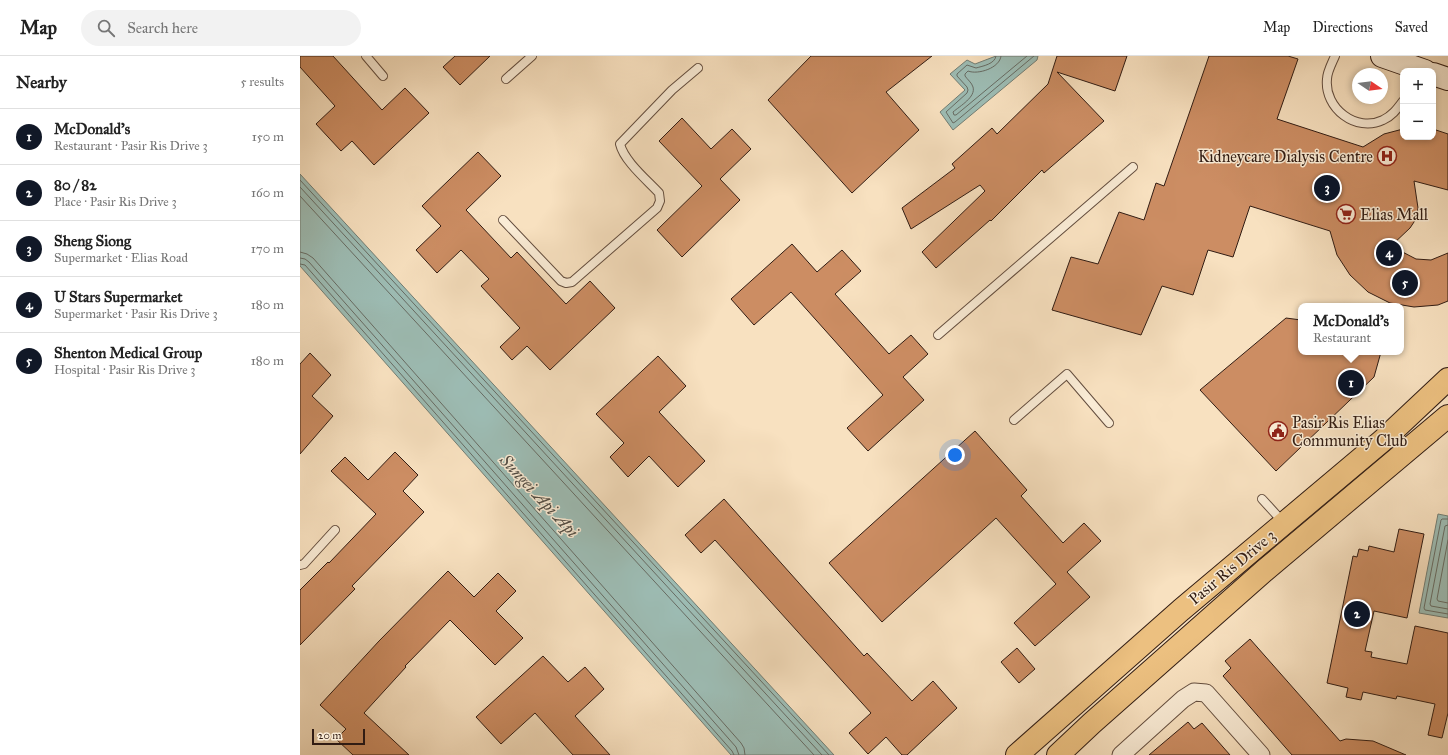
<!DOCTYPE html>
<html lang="en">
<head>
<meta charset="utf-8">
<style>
  body { margin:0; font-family:"IM FELL Great Primer",serif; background:#f2f2f2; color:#222 }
  .controls { position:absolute; right:12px; top:12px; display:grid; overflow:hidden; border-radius:8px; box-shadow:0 2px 6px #0003 }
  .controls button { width:36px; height:36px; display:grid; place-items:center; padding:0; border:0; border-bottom:1px solid #e0e0e0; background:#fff; color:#222; font:20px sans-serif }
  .compass { position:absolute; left:1052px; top:12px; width:36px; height:36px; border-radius:50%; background:#fff; box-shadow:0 2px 6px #0003; rotate:103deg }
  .scale { position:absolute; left:12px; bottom:10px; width:53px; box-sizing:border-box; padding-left:4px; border:2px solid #311c13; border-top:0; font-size:11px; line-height:14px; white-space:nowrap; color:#311c13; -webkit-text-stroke:3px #faecd6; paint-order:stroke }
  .you { position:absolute; left:655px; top:399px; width:14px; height:14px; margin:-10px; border:3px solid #fff; border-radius:50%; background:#1a73e8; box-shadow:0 0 0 6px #1a73e833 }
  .badge { display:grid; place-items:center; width:26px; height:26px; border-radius:50%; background:#111827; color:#fff; font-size:13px; font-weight:700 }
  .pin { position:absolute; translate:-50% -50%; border:2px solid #fff; box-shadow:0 1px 4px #0006 }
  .popup { position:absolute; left:998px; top:247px; width:106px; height:52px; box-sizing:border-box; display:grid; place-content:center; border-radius:8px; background:#fff; filter:drop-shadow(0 1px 3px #0005); font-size:13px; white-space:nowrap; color:#767676 }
  .popup b { font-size:15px; color:#222 }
  .popup::after { content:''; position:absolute; left:50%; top:100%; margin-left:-8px; border:8px solid transparent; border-top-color:#fff }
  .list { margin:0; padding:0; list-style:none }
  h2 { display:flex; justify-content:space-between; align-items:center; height:52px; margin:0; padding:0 16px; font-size:17px }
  h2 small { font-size:13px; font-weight:400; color:#767676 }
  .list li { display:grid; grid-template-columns:26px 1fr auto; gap:12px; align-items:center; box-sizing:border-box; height:56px; padding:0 16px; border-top:1px solid #e0e0e0 }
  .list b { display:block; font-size:15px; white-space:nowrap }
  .list p { margin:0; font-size:13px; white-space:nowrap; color:#767676 }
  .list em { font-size:13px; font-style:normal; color:#767676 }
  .icon { flex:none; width:22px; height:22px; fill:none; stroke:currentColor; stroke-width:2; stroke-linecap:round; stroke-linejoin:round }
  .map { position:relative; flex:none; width:1148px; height:699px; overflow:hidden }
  header { display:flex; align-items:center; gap:24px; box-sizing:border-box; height:56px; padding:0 20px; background:#fff; border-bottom:1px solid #e0e0e0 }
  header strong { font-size:19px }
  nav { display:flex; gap:22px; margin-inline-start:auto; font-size:14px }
  .search { width:280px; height:36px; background:#f2f2f2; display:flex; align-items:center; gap:10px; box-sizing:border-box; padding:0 14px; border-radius:22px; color:#767676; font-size:15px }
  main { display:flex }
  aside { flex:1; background:#fff }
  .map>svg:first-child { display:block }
  .water { fill:#9dbdb5; stroke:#727d74 }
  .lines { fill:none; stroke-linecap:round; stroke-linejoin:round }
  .shore { stroke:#676c64; stroke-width:1 }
  .building { fill:#cc8d63; stroke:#311c13 }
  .service-casing { stroke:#634d3e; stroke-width:10 }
  .minor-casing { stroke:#634d3e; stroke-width:19 }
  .secondary-casing { stroke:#311c13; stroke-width:24 }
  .primary-casing { stroke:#311c13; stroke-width:24 }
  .service { stroke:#faecd6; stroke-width:8 }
  .minor { stroke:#faecd6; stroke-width:17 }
  .secondary { stroke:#faecd6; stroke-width:22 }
  .primary { stroke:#ecc080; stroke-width:22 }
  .labels { text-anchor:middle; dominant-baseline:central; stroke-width:3; stroke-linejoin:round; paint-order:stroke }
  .poi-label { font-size:16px; fill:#311c13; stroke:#faecd6; text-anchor:start }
  .street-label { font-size:16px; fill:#311c13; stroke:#faecd6 }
  .water-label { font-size:17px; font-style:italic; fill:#514c44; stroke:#faecd6 }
</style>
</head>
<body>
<header>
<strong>Map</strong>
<div class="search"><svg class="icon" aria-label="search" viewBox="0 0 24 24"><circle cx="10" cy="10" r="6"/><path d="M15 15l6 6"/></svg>Search here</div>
<nav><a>Map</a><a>Directions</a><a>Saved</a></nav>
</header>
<main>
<aside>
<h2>Nearby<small>5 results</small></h2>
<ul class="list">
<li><span class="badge">1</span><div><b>McDonald's</b><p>Restaurant · Pasir Ris Drive 3</p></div><em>150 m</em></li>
<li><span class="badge">2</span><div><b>80 / 82</b><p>Place · Pasir Ris Drive 3</p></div><em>160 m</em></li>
<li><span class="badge">3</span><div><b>Sheng Siong</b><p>Supermarket · Elias Road</p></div><em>170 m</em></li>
<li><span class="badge">4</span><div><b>U Stars Supermarket</b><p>Supermarket · Pasir Ris Drive 3</p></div><em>180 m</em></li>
<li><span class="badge">5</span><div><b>Shenton Medical Group</b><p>Hospital · Pasir Ris Drive 3</p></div><em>180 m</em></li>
</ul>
</aside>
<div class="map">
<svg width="1148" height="699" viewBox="0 0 1148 699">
  <rect width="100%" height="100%" fill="#f8e1c0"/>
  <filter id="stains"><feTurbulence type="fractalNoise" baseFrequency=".005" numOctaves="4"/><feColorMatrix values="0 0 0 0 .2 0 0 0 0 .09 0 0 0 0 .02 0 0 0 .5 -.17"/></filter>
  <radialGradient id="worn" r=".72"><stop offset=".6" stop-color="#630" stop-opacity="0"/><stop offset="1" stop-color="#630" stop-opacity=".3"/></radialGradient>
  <g class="water">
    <path d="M696,0H738L737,4L653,74L640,56L665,34L650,18L667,4L675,8Z"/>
    <path d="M0,118L534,699H431L0,210Z"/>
    <path d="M1138,458L1148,460V562L1119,557Z"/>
  </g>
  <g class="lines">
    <g class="shore">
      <path d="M696,0C695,8 683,10 676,12L667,9L657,18V20L667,31L668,34L667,37L646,56L653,67L655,66L734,0"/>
      <path d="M701,0C700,12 678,19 668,15L665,18V20C667,23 672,27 673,31C676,41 660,50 653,56L654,59H656L727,0"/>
      <path d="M0,124L529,699"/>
      <path d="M0,131L522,699"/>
      <path d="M0,140L514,699"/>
      <path d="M0,196L7,198L13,202L441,687L444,692L445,699"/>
      <path d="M0,202L5,203L9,206L436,691L439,699"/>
      <path d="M0,208L5,209L432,695L434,699"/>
      <path d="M1148,463H1142L1141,464L1124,552L1125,554L1148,558"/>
      <path d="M1148,469L1145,470L1130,548L1131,550L1148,553"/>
      <path d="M1148,484L1137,543L1138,545L1148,547"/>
    </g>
  </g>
  <g class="building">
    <path d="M0,0H33L82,54L105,32L129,57L74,109L52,85L41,95L16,68L35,50L0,11Z"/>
    <path d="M155,0H190L160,29L143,11Z"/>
    <path d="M511,0H632L586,36L619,74L552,137L468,44Z"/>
    <path d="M757,0H827L815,35L757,16L804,65L744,117L742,114L691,165L690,164L636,212L622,196L685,135L680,129L611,173L602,152L655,112L652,108L692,72L697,78L748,28Z"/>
    <path d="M909,0H988L998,3L977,63L1063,91L1084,78L1103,73V81H1133V73L1148,78V134L1114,125L1118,152L1116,163L1110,172L1091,190L1116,203L1131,204L1148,197V245L1138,249L1114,251L1090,247L1068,236L1050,219L1037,199L1030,175L950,150L933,201L908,194L893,239L862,230L841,279L752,254L771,201L798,208L819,156L844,164L856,127L864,130Z"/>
    <path d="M382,62L411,93L432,73L451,93L420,123L440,144L382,201L357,174L402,130L359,85Z"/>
    <path d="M178,96L201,120L166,154L211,202L217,196L266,248L290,225L315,252L250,314L227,290L212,304L200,291L220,272L181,230L189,223L161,194L137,217L116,194L141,170L122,150Z"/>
    <path d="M492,188L517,216L542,194L561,215L535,238L589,298L611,279L628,298L603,321L624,344L568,395L547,372L583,339L491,236L454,269L431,243Z"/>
    <path d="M986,262L1001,264V296H1081L1074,321L976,415L900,334Z"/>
    <path d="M10,297L31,319L12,340L33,360L0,398V308Z"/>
    <path d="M358,300L386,330L359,356L405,405L378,431L349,400L328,421L310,401L324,387L296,358Z"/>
    <path d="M675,375L727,434L721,440L763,487L784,467L801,485L767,516L790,541L735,590L714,567L756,528L696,462L582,566L529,507Z"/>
    <path d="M95,396L118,419L103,435L124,456L52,530L55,533L0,589V534L28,506L29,507L76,458L31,415L45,401L68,424Z"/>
    <path d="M424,443L564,600L567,597L612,645L633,625L657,652L607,699H602L586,681L568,698L549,677L571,657L415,484L401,497L385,479Z"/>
    <path d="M1099,473L1124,478L1107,562L1074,555L1065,595L1072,596L1071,601L1107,608L1115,570L1148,577V657L1142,682L1128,679L1135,648L1097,640L1096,643L1063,636L1061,644L1046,641L1048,632L1027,627L1053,500L1057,501L1059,493L1068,495L1069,490L1094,496Z"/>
    <path d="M148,515L174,541L198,517L216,535L196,555L223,582L195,609L150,564L105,610L106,611L64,657L109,699H53L36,683L46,673L20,649L79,585Z"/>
    <path d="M950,583L1040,685L1046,683L1073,685L1106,699H992L923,620L931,612L925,605Z"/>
    <path d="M717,592L735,613L719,627L701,606Z"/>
    <path d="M243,600L268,626L285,611L304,633L275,660L310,699H273L235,657L201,688L176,661Z"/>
    <path d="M888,666L894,673L902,667L930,699H849Z"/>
  </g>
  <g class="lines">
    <g class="service-casing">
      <g id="service">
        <path d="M66,0L83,20"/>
        <path d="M1035,0C1032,7 1027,16 1027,23C1024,52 1056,77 1083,64C1092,60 1097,53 1103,45"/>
        <path d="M206,23L232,0"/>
        <path d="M203,164L261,225L266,227L272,226L357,152L360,145L359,137C347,124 324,105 320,88L372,34L398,12"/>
        <path d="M638,279L833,111"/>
        <path d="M714,364L767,318L809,367"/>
        <path d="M962,443L983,466"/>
        <path d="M0,509L4,508L35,474"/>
      </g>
    </g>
    <g class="minor-casing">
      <path id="minor" d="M821,699L883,643L894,636L906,637L961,699"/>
    </g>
    <g class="secondary-casing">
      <g id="secondary">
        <path d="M1082,0L1125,15"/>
        <path d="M1133,18L1148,23"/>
      </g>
    </g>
    <g class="primary-casing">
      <g id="primary">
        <path d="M717,699L881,554L1082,385L1148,323"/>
        <path d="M758,699L792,667L964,515L1148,360"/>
      </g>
    </g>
    <use href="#service" class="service"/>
    <use href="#minor" class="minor"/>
    <use href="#secondary" class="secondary"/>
    <use href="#primary" class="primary"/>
  </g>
  <defs>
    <g id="hospital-ring" transform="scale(1)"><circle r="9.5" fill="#faecd6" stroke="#8f2418" stroke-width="1.5"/><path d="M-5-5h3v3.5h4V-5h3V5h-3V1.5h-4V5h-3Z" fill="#8f2418"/></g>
    <g id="supermarket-ring" transform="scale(1)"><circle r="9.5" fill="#faecd6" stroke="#8f2418" stroke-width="1.5"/><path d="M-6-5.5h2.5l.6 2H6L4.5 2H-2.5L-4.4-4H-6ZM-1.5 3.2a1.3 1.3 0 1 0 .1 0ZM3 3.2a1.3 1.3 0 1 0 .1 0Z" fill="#8f2418"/></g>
    <g id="civic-ring" transform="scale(1)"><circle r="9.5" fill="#faecd6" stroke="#8f2418" stroke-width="1.5"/><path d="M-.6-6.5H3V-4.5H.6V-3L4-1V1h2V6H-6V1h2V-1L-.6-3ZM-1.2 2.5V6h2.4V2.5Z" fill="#8f2418"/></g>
  </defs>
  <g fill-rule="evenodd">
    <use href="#hospital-ring" x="1087" y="100"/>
    <use href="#supermarket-ring" x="1046" y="158"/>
    <use href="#civic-ring" x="978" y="375"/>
  </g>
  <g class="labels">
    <g class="poi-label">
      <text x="1073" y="100" text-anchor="end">Kidneycare Dialysis Centre</text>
      <text x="1060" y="158">Elias Mall</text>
      <text x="992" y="366">Pasir Ris Elias<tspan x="992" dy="18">Community Club</tspan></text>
    </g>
    <g class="street-label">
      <text transform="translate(932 511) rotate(-40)">Pasir Ris Drive 3</text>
    </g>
    <g class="water-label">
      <text transform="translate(239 440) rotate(47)">Sungei Api Api</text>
    </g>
  </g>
  <rect width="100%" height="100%" filter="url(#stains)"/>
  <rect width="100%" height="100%" fill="url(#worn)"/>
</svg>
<div class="controls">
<button>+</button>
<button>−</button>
</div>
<svg class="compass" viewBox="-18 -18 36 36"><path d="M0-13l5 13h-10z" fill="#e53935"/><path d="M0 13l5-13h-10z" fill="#767676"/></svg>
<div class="scale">20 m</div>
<div class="you"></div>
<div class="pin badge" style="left:1051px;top:327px">1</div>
<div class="popup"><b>McDonald's</b>Restaurant</div>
<div class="pin badge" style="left:1057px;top:558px">2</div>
<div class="pin badge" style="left:1027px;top:132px">3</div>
<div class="pin badge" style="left:1089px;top:197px">4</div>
<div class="pin badge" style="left:1105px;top:227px">5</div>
</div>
</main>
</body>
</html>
